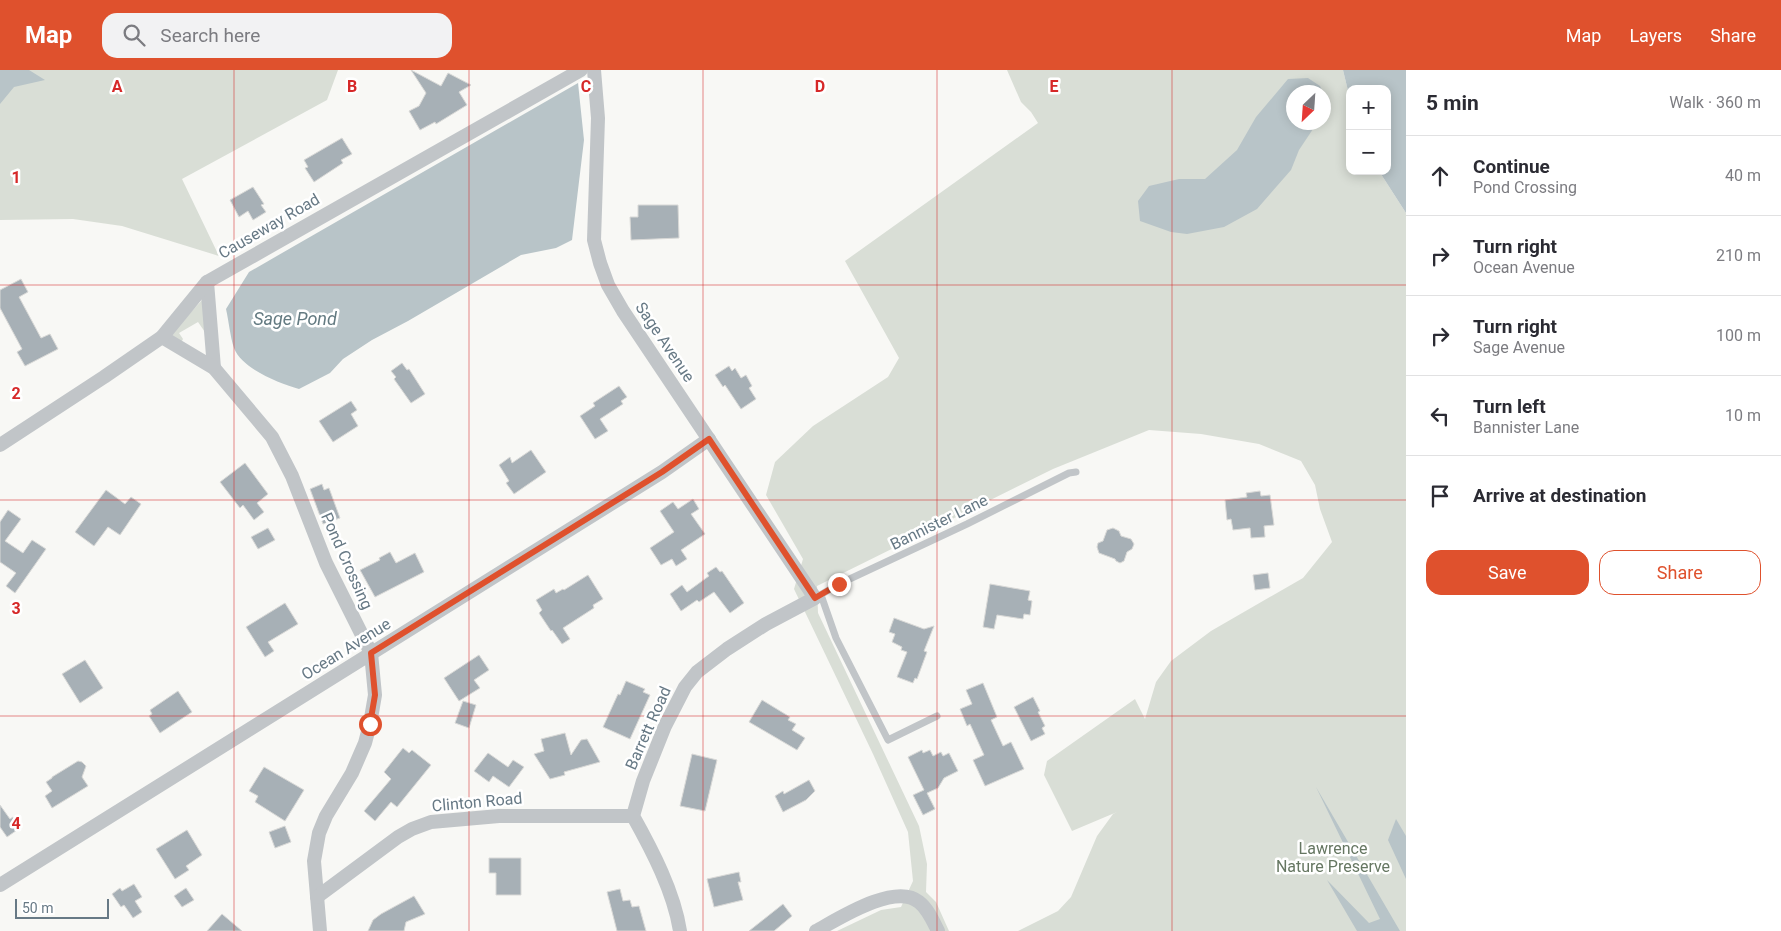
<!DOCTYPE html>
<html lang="en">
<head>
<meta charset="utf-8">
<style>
  body { margin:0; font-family:Roboto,sans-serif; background:#f2f2f3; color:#2b2b33 }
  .controls { position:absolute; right:15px; top:15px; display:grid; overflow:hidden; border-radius:10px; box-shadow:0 2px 12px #0003 }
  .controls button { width:45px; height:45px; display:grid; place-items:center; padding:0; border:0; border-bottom:1px solid #e1e1e2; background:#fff; color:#2b2b33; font:25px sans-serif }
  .compass { position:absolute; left:1286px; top:15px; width:45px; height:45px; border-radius:50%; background:#fff; box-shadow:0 2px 12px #0003; rotate:205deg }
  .scale { position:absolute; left:15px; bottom:12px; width:94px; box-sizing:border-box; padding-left:5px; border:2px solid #677985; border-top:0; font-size:14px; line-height:18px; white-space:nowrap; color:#677985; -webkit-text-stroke:4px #fff; paint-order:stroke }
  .stop { position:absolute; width:15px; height:15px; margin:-11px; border:4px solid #df512d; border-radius:50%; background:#fff }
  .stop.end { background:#df512d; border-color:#fff; box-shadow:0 1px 5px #0008 }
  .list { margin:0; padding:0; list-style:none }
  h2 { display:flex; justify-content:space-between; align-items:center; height:65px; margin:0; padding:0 20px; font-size:21px }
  h2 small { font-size:16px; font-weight:400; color:#7c7c81 }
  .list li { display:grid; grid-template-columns:32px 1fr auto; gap:15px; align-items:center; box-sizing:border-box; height:80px; padding:0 20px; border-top:1px solid #e1e1e2 }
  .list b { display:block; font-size:19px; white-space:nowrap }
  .list p { margin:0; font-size:16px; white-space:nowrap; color:#7c7c81 }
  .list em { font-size:16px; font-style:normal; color:#7c7c81 }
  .actions { display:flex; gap:10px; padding:15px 20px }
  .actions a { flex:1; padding:11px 0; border:1px solid #df512d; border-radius:15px; text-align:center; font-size:18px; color:#df512d }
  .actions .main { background:#df512d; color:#fff }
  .icon { flex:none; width:28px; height:28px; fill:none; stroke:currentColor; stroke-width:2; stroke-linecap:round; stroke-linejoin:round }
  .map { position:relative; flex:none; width:1406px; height:861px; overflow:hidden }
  header { display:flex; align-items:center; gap:30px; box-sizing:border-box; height:70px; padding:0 25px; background:#df512d; color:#fff }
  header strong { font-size:24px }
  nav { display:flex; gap:28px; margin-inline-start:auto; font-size:18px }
  .search { width:350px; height:45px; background:#f2f2f3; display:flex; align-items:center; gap:12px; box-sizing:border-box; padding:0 18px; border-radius:15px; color:#7c7c81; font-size:19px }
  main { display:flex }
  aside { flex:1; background:#fff }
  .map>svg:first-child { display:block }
  .green { fill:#d9ded6; fill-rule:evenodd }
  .water { fill:#b8c4c8 }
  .building { fill:#a7b0b6; stroke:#d9d9d7 }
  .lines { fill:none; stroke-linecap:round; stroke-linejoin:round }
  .service { stroke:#c1c5c8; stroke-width:7 }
  .minor { stroke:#c1c5c8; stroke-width:14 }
  .route { stroke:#df512d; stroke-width:6 }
  .grid { fill:none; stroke:#d62828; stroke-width:1; stroke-opacity:0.55 }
  .labels { text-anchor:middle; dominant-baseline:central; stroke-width:5; stroke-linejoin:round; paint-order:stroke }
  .street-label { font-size:16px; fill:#677985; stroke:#fff }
  .park-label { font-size:16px; fill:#667762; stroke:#fff }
  .water-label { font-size:18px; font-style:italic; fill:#637a81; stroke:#fff }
  .grid-label { font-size:16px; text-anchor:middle; font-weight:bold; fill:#d62828; stroke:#fff; stroke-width:5; stroke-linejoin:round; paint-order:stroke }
</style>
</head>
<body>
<header>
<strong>Map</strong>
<div class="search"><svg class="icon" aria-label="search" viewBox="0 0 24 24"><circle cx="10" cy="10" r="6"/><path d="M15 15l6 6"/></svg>Search here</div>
<nav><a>Map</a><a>Layers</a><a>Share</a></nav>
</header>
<main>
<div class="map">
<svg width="1406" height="861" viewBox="0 0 1406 861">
  <rect width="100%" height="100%" fill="#f8f8f5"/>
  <g class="green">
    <path d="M0,0H338L327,30L182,109L219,186L122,156L73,149L0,150Z"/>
    <path d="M1007,0H1343L1350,29V101H1379L1406,143V861H1018L1058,841L1071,827L1097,766L1113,744L1117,742L1072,761L1044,705L1047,691L1135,629L1145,649L1156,612L1171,591L1211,561L1303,508L1332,472L1320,439L1315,415L1301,391L1259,374L1201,364L1149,360L1053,399L817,516L818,543L919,756L927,794L926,822L936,832L949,861H837L881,840L901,837L913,811L908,762L873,684L794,519L803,489L766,425L775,392L813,356L888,307L899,288L845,191L1038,53L1031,42L1021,32ZM1294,22H1324V52H1294Z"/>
    <path d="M204,228L207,265L198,252L179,263L183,269L180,275L168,267Z"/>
  </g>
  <g class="water">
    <path d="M0,0H29L45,10L14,17L0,34Z"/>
    <path d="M1343,0H1406V143L1379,101H1387V19H1350V29Z"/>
    <path d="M1308,8L1320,16L1323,22H1294V52L1317,53L1299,80L1291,100L1257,139L1224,157L1187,164L1171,162L1140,151L1138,131L1149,116L1179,109H1205L1237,80L1256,47L1288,9Z"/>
    <path d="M578,13L584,70L572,170L556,178L521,185L408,251L372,270L343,289L330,303L299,319C279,313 242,299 234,278C230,266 229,252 226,239L249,202Z"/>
    <path d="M1316,717L1400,861H1357L1327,810L1369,853L1380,849Z"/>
    <path d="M1396,749L1406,766V809L1388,770Z"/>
  </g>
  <g class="building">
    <path d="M411,0L441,16L448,3L471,15L459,22L467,35L436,54L435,52L420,60L409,41L419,36L426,23Z"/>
    <path d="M342,68L352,84L341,90L343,93L314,112L305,98L308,97L304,90Z"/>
    <path d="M253,117L264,134L261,135L266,142L253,150L248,141L239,147L230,130Z"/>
    <path d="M638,135H678L679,168L631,170L630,147H638Z"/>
    <path d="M21,209L28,222L19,227L41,268L50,264L58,279L25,296L17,282L22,279L0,238V220Z"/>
    <path d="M402,293L407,300L409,299L425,324L411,333L394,309L396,307L391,301Z"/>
    <path d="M729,296L732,301L735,298L741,308L746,305L752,316L749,318L756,329L741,339L725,315L723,317L715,305Z"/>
    <path d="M619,316L627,327L621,331L623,334L600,349L608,361L595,369L580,346L595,336L593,333Z"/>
    <path d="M351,331L357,340L351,344L358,356L333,372L319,351Z"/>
    <path d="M531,380L546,402L514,424L506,413L509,411L499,395L510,387L512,393Z"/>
    <path d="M245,393L268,424L257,433L264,442L254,450L243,435L240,438L220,412Z"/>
    <path d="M322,414L324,420L329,418L340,448L323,454L310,419Z"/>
    <path d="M106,420L125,434L131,427L141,434L120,465L108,457L94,476L75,462Z"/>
    <path d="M1260,421L1261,426L1270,425L1274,455L1264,456L1265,467L1251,468L1250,458L1233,460L1231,449L1227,450L1225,430L1247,427L1246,423Z"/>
    <path d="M693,429L699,439L691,444L705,464L681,480L687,489L676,496L672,489L661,495L650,478L674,462L660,441L673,432L678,439Z"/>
    <path d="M8,440L21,449L5,471L23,483L32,470L46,479L15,523L6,516L16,503L0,492V452Z"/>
    <path d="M268,458L275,470L258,479L251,467Z"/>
    <path d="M1113,458L1119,461L1121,466L1131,469L1134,474L1132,479L1127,482L1124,491L1120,493L1116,491L1115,489L1099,483L1097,477L1098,473L1103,471L1107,460Z"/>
    <path d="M390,482L396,493L415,483L424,502L375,527L360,500L380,490L379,488Z"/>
    <path d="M716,497L720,502L722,501L744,533L730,543L714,522L699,532L697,530L681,541L670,524L682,515L687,522L709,506L707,503Z"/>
    <path d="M1268,503L1270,518L1255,520L1253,505Z"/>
    <path d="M588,505L603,529L593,535L594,538L563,558L570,569L562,574L552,560L551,561L539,543L542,540L536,530L554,519L556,523L563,519L564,520Z"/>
    <path d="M990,514L1030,521L1028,530L1032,531L1030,545L1024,544L1023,549L997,545L994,559L983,557Z"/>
    <path d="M285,533L298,554L268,572L274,581L265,587L246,557Z"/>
    <path d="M894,548L924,559L934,556L924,581L927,582L917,609L915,608L913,613L897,607L907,582L901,580L902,577L892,572L895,564L889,562Z"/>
    <path d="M479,585L489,600L474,610L480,618L459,631L444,608Z"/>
    <path d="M85,590L103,618L80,633L62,604Z"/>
    <path d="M626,611L645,619L643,622L650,625L630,669L603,657L618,624L620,625Z"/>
    <path d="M983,613L997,647L991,650L1003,676L1011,672L1024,699L985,716L973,690L984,685L970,654L967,656L960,639L972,634L966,620Z"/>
    <path d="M178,621L192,642L160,663L149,646L152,644L150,640Z"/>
    <path d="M1033,627L1040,641L1038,642L1045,656L1042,658L1045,664L1031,671L1014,637Z"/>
    <path d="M762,630L790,647L788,650L796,654L792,660L805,668L797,680L749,652Z"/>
    <path d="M463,631L476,635L469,658L455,653Z"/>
    <path d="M565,663L571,685L581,670L587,669L600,692L564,702L565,705L550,709L534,684L544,681L541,669Z"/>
    <path d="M403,678L409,683L412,680L431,695L397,737L391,732L375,751L364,741L391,709L384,702Z"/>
    <path d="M922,680L923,683L930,680L933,686L941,682L943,686L949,683L958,701L944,708L938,718L927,723L935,739L923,745L913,725L924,720L908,687Z"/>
    <path d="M488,683L508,697L513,690L524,697L509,717L493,706L489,712L474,701Z"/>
    <path d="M692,684L717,690L705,741L680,736Z"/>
    <path d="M78,691L82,692L86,696L82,707L88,716L52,738L45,726L52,721L46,712L52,708V707Z"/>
    <path d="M264,697L304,720L285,751L255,732L258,726L249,721Z"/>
    <path d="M809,710L815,721L806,730L783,742L775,726L783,721L784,724Z"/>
    <path d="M0,735L10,749L13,747L20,758L7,767L0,757Z"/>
    <path d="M285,756L291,772L275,778L269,762Z"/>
    <path d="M187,760L202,785L186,796L189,800L175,809L156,779Z"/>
    <path d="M489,788H521V825H496V803H489Z"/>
    <path d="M739,802L741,812H738L743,830L714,837L707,809Z"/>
    <path d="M134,814L142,827L135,831L142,842L133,848L124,835L121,837L112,824L120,818L122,821Z"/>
    <path d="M186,818L194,830L182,837L174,826Z"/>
    <path d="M620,819L623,831L630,830L632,837L639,836L646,861H617L607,822Z"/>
    <path d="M414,826L425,844L406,852L404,861H368L373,850L381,844Z"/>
    <path d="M783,834L792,846L774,861H749Z"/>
    <path d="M222,844L242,861H207Z"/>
  </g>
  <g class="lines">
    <g class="service">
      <path d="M821,525L836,568L888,670L937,646"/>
      <path d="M815,528L839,514L967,454L1069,403L1076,402"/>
    </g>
    <g class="minor">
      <path d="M594,0L598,48L594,170L600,193L608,215L623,241L815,528L766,554L727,579L697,602L685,617L665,656L643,711L633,746C652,780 674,822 680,861"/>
      <path d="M207,212L214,298"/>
      <path d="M162,267L214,298L272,367L292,406L326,493L371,583L375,625L370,654L365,673L352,703L326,746L319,763L314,791L320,861"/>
      <path d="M0,375L104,307L162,267L207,212L581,0"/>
      <path d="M0,815L662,402L709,369"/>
      <path d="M317,827L398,767L412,759L431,752L499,746H633"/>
      <path d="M816,861C838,849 895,812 919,832C928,839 933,851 938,861"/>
    </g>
  </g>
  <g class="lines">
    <path class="route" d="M370,654L375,625L371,583L662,402L709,369L815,528L839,514"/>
  </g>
  <path class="grid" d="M234,0V861M469,0V861M703,0V861M937,0V861M1172,0V861M0,215H1406M0,430H1406M0,646H1406"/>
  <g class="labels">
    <g class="street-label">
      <text transform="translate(269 156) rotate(-30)">Causeway Road</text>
      <text transform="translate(665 272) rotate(56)">Sage Avenue</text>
      <text transform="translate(939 452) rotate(-26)">Bannister Lane</text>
      <text transform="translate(347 491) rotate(66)">Pond Crossing</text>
      <text transform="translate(346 579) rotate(-32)">Ocean Avenue</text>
      <text transform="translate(648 658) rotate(-66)">Barrett Road</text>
      <text transform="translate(477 732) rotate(-5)">Clinton Road</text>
    </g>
    <g class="park-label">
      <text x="1333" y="778">Lawrence<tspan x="1333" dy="18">Nature Preserve</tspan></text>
    </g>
    <g class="water-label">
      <text x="295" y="248">Sage Pond</text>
    </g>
  </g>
  <g class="grid-label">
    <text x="117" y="22">A</text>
    <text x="352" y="22">B</text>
    <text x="586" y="22">C</text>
    <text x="820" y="22">D</text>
    <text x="1054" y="22">E</text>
    <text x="16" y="113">1</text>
    <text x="16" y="329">2</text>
    <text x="16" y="544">3</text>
    <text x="16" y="759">4</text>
  </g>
</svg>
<div class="controls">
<button>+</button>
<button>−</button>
</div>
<svg class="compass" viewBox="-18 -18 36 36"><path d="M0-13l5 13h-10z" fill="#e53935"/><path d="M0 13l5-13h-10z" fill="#7c7c81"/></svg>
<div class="scale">50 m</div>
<div class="stop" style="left:370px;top:654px"></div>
<div class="stop end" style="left:839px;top:514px"></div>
</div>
<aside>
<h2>5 min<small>Walk · 360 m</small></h2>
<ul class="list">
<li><svg class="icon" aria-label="ahead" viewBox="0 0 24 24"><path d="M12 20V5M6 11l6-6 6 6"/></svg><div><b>Continue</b><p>Pond Crossing</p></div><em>40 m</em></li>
<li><svg class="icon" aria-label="right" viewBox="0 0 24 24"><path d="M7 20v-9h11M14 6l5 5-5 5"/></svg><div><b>Turn right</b><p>Ocean Avenue</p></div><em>210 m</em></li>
<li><svg class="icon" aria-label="right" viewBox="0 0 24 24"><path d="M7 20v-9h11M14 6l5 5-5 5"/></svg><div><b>Turn right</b><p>Sage Avenue</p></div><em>100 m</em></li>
<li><svg class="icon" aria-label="left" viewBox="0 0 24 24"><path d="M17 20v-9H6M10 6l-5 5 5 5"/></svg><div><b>Turn left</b><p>Bannister Lane</p></div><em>10 m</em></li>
<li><svg class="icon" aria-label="arrive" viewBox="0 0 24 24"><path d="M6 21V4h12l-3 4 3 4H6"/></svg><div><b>Arrive at destination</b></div></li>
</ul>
<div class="actions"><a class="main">Save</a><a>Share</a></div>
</aside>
</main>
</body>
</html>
